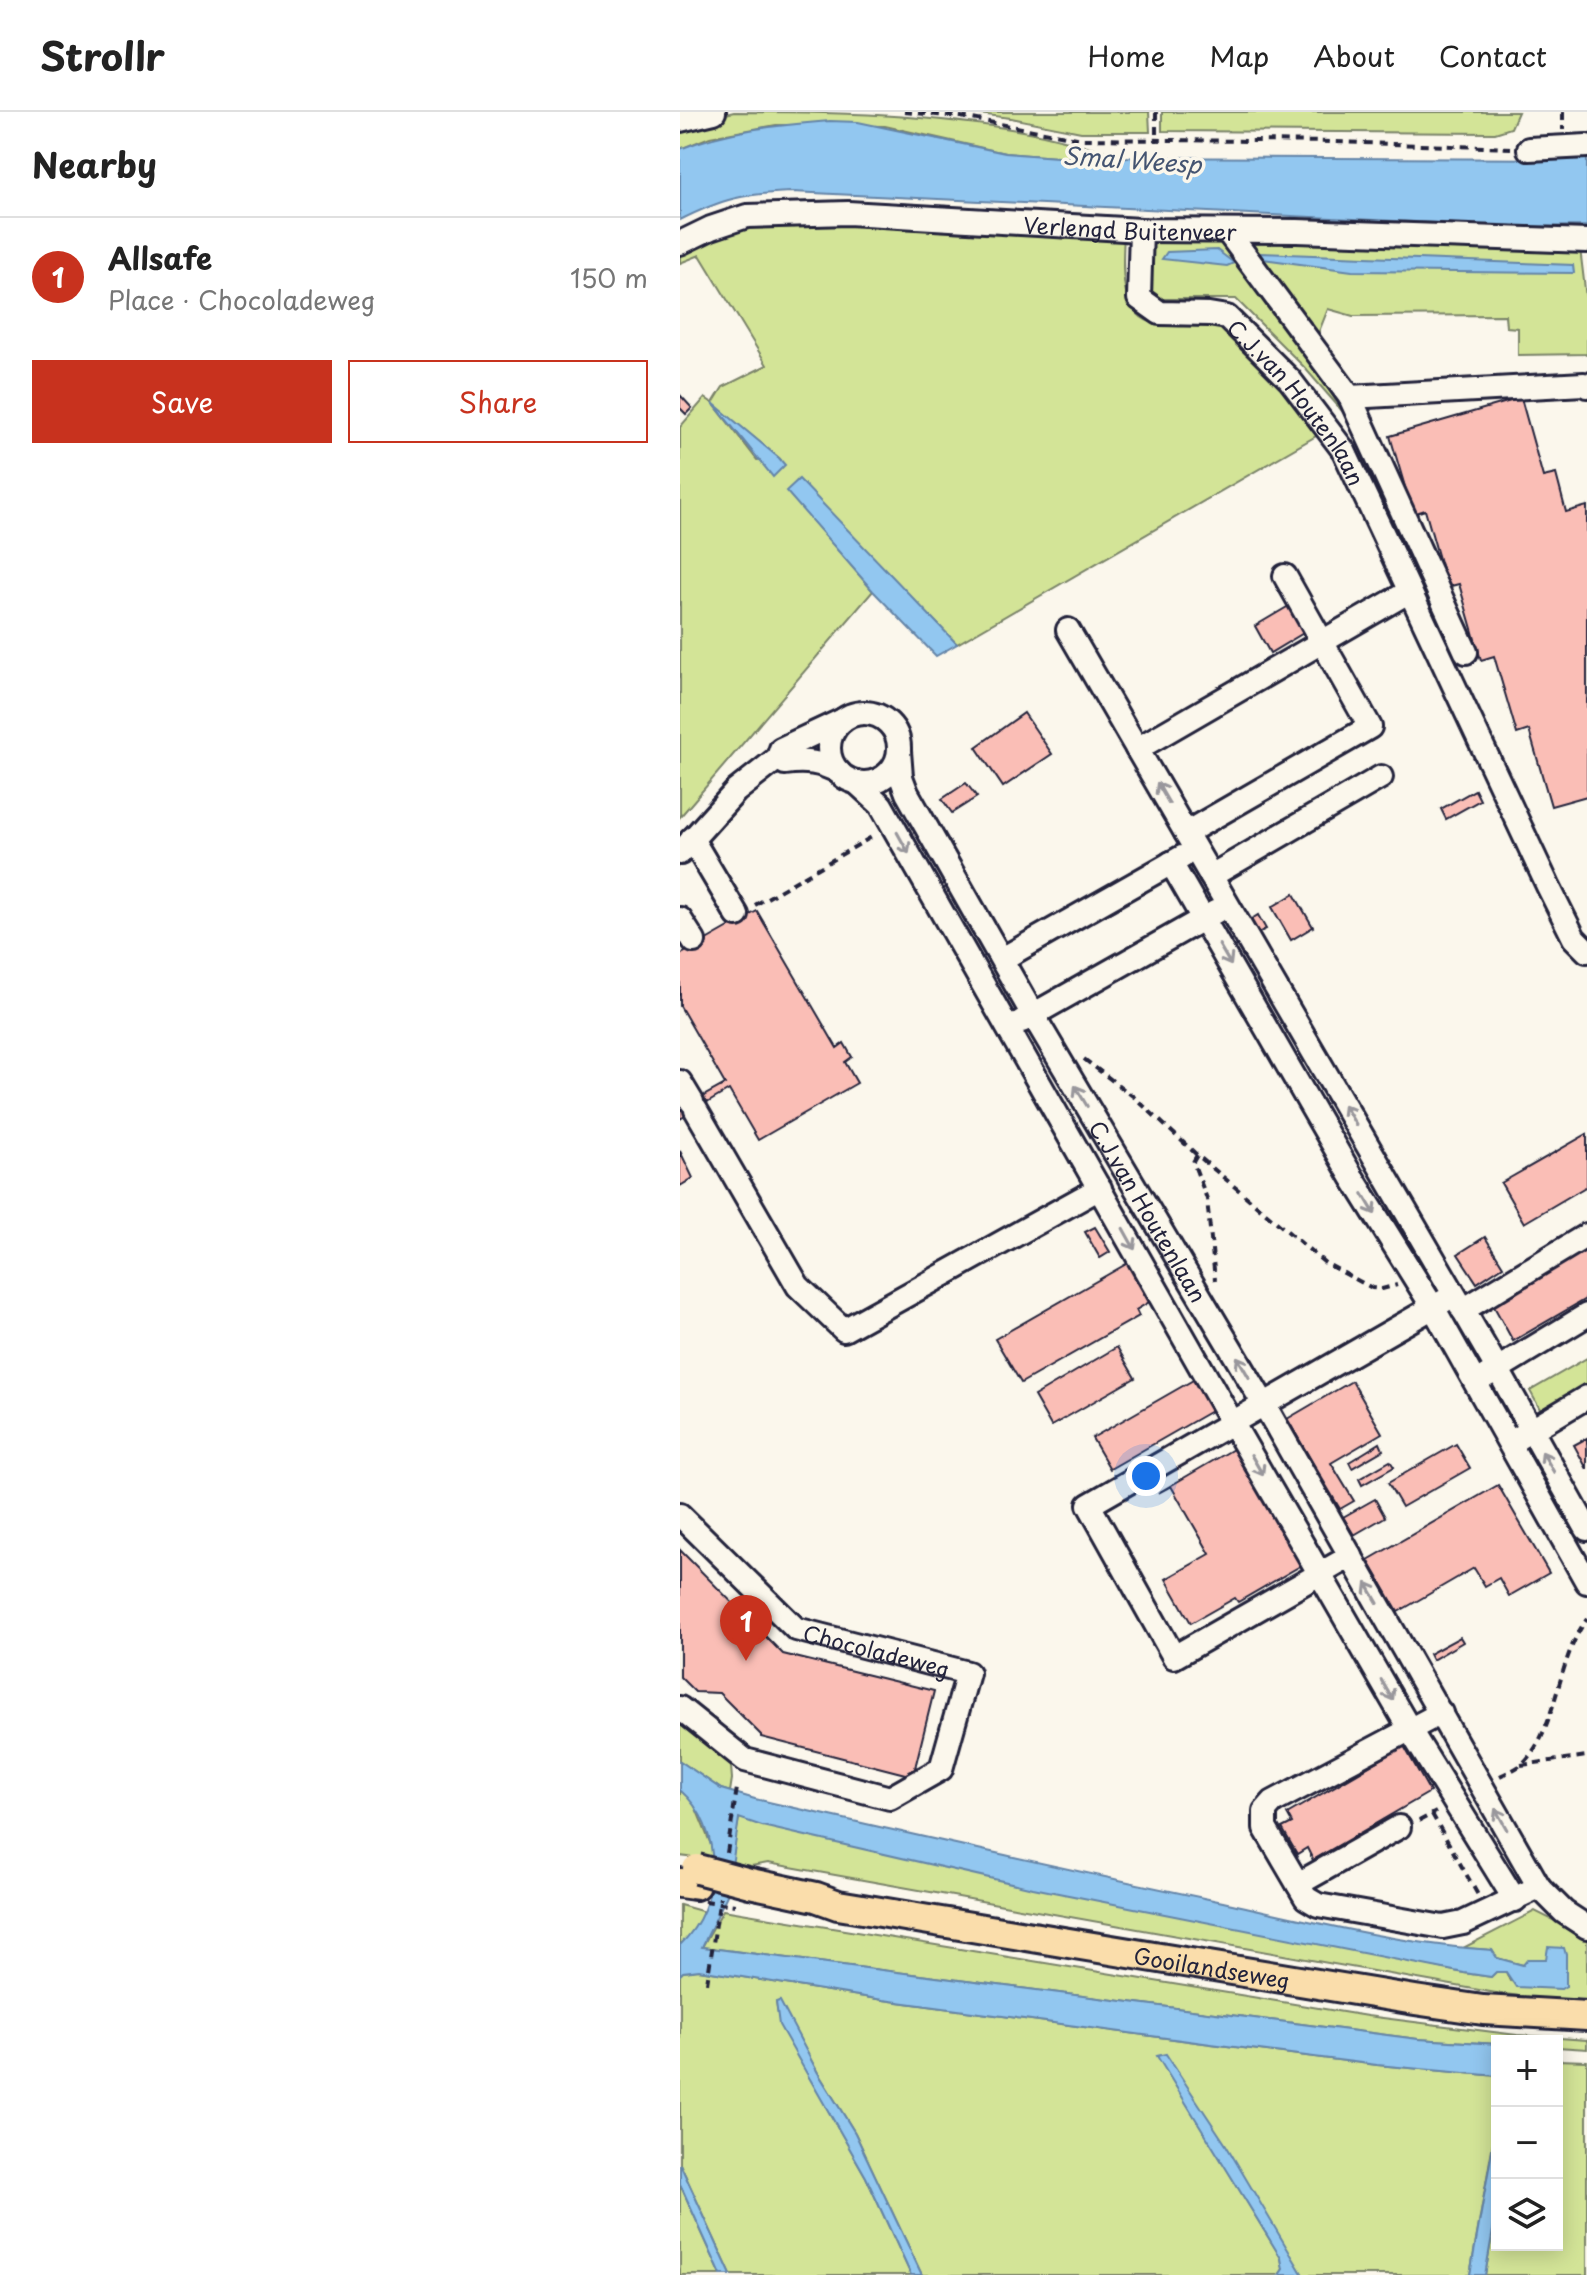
<!DOCTYPE html>
<html lang="en">
<head>
<meta charset="utf-8">
<style>
  body { margin:0; font-family:"Playpen Sans",sans-serif; background:#f6f6f6; color:#222 }
  .controls { position:absolute; right:24px; bottom:24px; display:grid; overflow:hidden; border-radius:0px; box-shadow:0 4px 20px #0003 }
  .controls button { width:72px; height:72px; display:grid; place-items:center; padding:0; border:0; border-bottom:2px solid #e0e0e0; background:#fff; color:#222; font:40px sans-serif }
  .you { position:absolute; left:466px; top:1364px; width:28px; height:28px; margin:-20px; border:6px solid #fff; border-radius:50%; background:#1a73e8; box-shadow:0 0 0 12px #1a73e833 }
  .badge { display:grid; place-items:center; width:52px; height:52px; border-radius:50%; background:#c8321e; color:#fff; font-size:26px; font-weight:700 }
  .pin { position:absolute; translate:-50% -66px; filter:drop-shadow(0 2px 4px #0008) }
  .pin::after { content:''; position:absolute; top:42px; width:28px; height:24px; background:inherit; clip-path:polygon(0 0,100% 0,50% 100%) }
  .list { margin:0; padding:0; list-style:none }
  h2 { display:flex; justify-content:space-between; align-items:center; height:104px; margin:0; padding:0 32px; font-size:34px }
  h2 small { font-size:26px; font-weight:400; color:#767676 }
  .list li { display:grid; grid-template-columns:52px 1fr auto; gap:24px; align-items:center; box-sizing:border-box; height:120px; padding:0 32px; border-top:2px solid #e0e0e0 }
  .list b { display:block; font-size:30px; white-space:nowrap }
  .list p { margin:0; font-size:26px; white-space:nowrap; color:#767676 }
  .list em { font-size:26px; font-style:normal; color:#767676 }
  .actions { display:flex; gap:16px; padding:24px 32px }
  .actions a { flex:1; padding:18px 0; border:2px solid #c8321e; border-radius:0px; text-align:center; font-size:28px; color:#c8321e }
  .actions .main { background:#c8321e; color:#fff }
  .icon { flex:none; width:44px; height:44px; fill:none; stroke:currentColor; stroke-width:2; stroke-linecap:round; stroke-linejoin:round }
  .map { position:relative; flex:none; width:907px; height:2163px; overflow:hidden }
  header { display:flex; align-items:center; gap:48px; box-sizing:border-box; height:112px; padding:0 40px; background:#fff; border-bottom:2px solid #e0e0e0 }
  header strong { font-size:38px }
  nav { display:flex; gap:44px; margin-inline-start:auto; font-size:28px }
  main { display:flex }
  aside { flex:1; background:#fff }
  .map>svg:first-child { display:block }
  .green { fill:#d3e497; stroke:#7a8369; stroke-width:2; fill-rule:evenodd }
  .water { fill:#92c7f0; stroke:#6585a8; stroke-width:2 }
  .building { fill:#fabeb6; stroke:#22223b; stroke-width:2 }
  .lines { fill:none; stroke-linecap:round; stroke-linejoin:round }
  .minor-casing { stroke:#22223b; stroke-width:28 }
  .major-casing { stroke:#22223b; stroke-width:34 }
  .path { stroke:#22223b; stroke-width:4; stroke-dasharray:8 6; stroke-linecap:butt }
  .minor { stroke:#fbf7ec; stroke-width:22 }
  .major { stroke:#faddab; stroke-width:28 }
  .major-bridge-casing { stroke:#22223b; stroke-width:34; stroke-linecap:butt }
  .path-bridge { stroke:#22223b; stroke-width:4; stroke-dasharray:8 6; stroke-linecap:butt }
  .major-bridge { stroke:#faddab; stroke-width:28 }
  .oneway { stroke:#99979c }
  .labels { text-anchor:middle; dominant-baseline:central; stroke-width:7; stroke-linejoin:round; paint-order:stroke }
  .street-label { font-size:22px; fill:#22223b; stroke:#fbf7ec }
  .water-label { font-size:24px; font-style:italic; fill:#445471; stroke:#fbf7ec }
</style>
</head>
<body>
<header>
<strong>Strollr</strong>
<nav><a>Home</a><a>Map</a><a>About</a><a>Contact</a></nav>
</header>
<main>
<aside>
<h2>Nearby<small></small></h2>
<ul class="list">
<li><span class="badge">1</span><div><b>Allsafe</b><p>Place · Chocoladeweg</p></div><em>150 m</em></li>
</ul>
<div class="actions"><a class="main">Save</a><a>Share</a></div>
</aside>
<div class="map">
<svg width="907" height="2163" viewBox="0 0 907 2163">
  <rect width="100%" height="100%" fill="#fbf7ec"/>
  <filter id="ink" filterUnits="userSpaceOnUse"><feTurbulence type="fractalNoise" baseFrequency=".0125" numOctaves="2"/><feDisplacementMap in="SourceGraphic" scale="16" xChannelSelector="R" yChannelSelector="G"/><feConvolveMatrix kernelMatrix="1 2 1 2 8 2 1 2 1" color-interpolation-filters="sRGB"/></filter>
  <g filter="url(#ink)">
    <g class="green">
      <path d="M54,0C153,0 250,2 348,20C382,26 416,37 449,46L377,45L325,41L205,14L96,13L30,25L0,37V13Z"/>
      <path d="M282,0H469L470,20H401L331,6Z"/>
      <path d="M482,0H838L831,16L815,21L482,19Z"/>
      <path d="M73,102L444,115C444,147 434,203 477,212C498,217 524,212 546,212L643,320L277,532L118,368L107,379L193,479L0,705V315L25,286L33,291L43,275L87,253L20,143L0,151V126ZM36,295H37L99,346L77,348Z"/>
      <path d="M469,117L537,120L602,204L663,300L624,255L556,187H482L472,180Z"/>
      <path d="M561,121L900,136L907,194V242L838,243V216L826,215L825,203L673,204L648,197L638,222Z"/>
      <path d="M907,1246V1272L861,1299L850,1279Z"/>
      <path d="M0,1598L50,1642L52,1667L50,1680L41,1677L0,1649Z"/>
      <path d="M0,1678L13,1689L34,1740L33,1748L0,1744Z"/>
      <path d="M59,1706L784,1861L811,1865L816,1860H826L830,1869L886,1874V1843L843,1853L817,1846L812,1838L783,1836L855,1799L907,1825V1892L816,1881L88,1751L71,1754L51,1751Z"/>
      <path d="M0,1793L25,1800L10,1823L0,1833Z"/>
      <path d="M43,1798L687,1904L837,1923L907,1928V1937L877,1935V1929H817V1932L738,1927L22,1835Z"/>
      <path d="M19,1858L203,1888L531,1932L697,1953L817,1964V2008L790,2163H623L478,1944L601,2146L603,2157L599,2163H242L175,2021L138,1961L99,1889L96,1891L100,1913L186,2065L231,2163H51L0,2052V1863L3,1860Z"/>
      <path d="M877,1948L907,1949V2163H805L817,2095V2133H877Z"/>
      <path d="M0,2072L41,2163H0Z"/>
    </g>
    <g class="water">
      <path d="M150,9L178,10L325,41L377,45L907,47V114L839,115L112,80C63,82 44,86 0,108V37C48,18 99,13 150,9Z"/>
      <path d="M537,138L554,151L547,154L482,147L487,140Z"/>
      <path d="M580,141L893,153L894,161L672,159L583,147L576,143Z"/>
      <path d="M33,291L99,346L105,353L93,365Z"/>
      <path d="M119,367L277,532L256,544L193,479L106,379Z"/>
      <path d="M0,1649L41,1677L75,1687C231,1722 387,1758 543,1790C631,1809 722,1833 812,1838L817,1846L843,1853L848,1847H866L868,1835L884,1836L886,1843V1874L881,1877L836,1875L826,1860H816L811,1865L784,1861L353,1776L82,1714L59,1706L48,1781L22,1835L738,1927L817,1932V1964L697,1953L531,1932L203,1888L19,1858L3,1860L0,1863V1833C42,1793 45,1717 0,1678Z"/>
      <path d="M100,1889L138,1961L175,2021L242,2163H231L186,2065L99,1913L96,1890Z"/>
      <path d="M486,1942L546,2033L623,2163H599L603,2157L601,2146L477,1944Z"/>
      <path d="M817,2011V2096L805,2163H790Z"/>
      <path d="M0,2052L51,2163H41L0,2072Z"/>
    </g>
    <g class="building">
      <path d="M0,283L12,296L6,302L0,296Z"/>
      <path d="M841,286L863,365L876,362L886,400L907,394V684L871,694L849,618L837,622L814,544L801,548L779,472L767,475L745,398L733,402L710,324Z"/>
      <path d="M614,491L630,517L590,541L575,514Z"/>
      <path d="M344,601L372,642L323,675L296,635Z"/>
      <path d="M286,671L297,685L272,701L262,687Z"/>
      <path d="M795,678L800,688L766,707L761,697Z"/>
      <path d="M614,782L633,815L611,828L592,795Z"/>
      <path d="M77,799L157,936L164,931L172,945L165,950L177,971L78,1028L49,978L0,1007V997L45,972L0,894V843Z"/>
      <path d="M578,803L586,817L578,821L570,808Z"/>
      <path d="M907,1022V1074L844,1111L821,1071Z"/>
      <path d="M0,1039L13,1066L0,1074Z"/>
      <path d="M415,1115L430,1140L420,1146L405,1120Z"/>
      <path d="M805,1125L823,1154L797,1171L778,1142Z"/>
      <path d="M907,1134V1186L833,1229L811,1189Z"/>
      <path d="M448,1151L471,1189L456,1198L459,1204L341,1271L315,1227Z"/>
      <path d="M437,1235L455,1266L371,1314L354,1284Z"/>
      <path d="M515,1267L533,1298L430,1357L412,1326Z"/>
      <path d="M672,1269L702,1321L651,1351L674,1389L660,1397L607,1307Z"/>
      <path d="M907,1326V1357L894,1333Z"/>
      <path d="M700,1331L703,1338L672,1356L669,1350Z"/>
      <path d="M776,1332L790,1356L722,1395L708,1371Z"/>
      <path d="M555,1336L622,1453L558,1490L555,1486L511,1511L486,1467L530,1442L491,1374L478,1381Z"/>
      <path d="M710,1349L714,1355L682,1373L679,1367Z"/>
      <path d="M818,1373L869,1461L829,1484L819,1466L805,1474L794,1456L718,1500L688,1448Z"/>
      <path d="M695,1387L705,1405L674,1423L663,1405Z"/>
      <path d="M0,1438L103,1542L254,1579L233,1664L81,1625V1623L39,1581L15,1580L0,1565Z"/>
      <path d="M780,1525L783,1530L752,1548L749,1542Z"/>
      <path d="M724,1634L750,1680L633,1748L627,1736L617,1742L602,1716L612,1711L607,1702Z"/>
    </g>
    <g class="lines">
      <g class="minor-casing">
        <g id="minor">
          <path d="M0,8L34,0"/>
          <path d="M849,37L907,34"/>
          <path id="s1" d="M461,118L459,186L480,201L529,202L547,205L610,268L664,339L868,774L894,826L907,839"/>
          <path d="M547,119L670,285L904,272L907,274"/>
          <path id="s2" d="M0,131L31,116L67,104L168,101L461,118L617,119L907,129"/>
          <path d="M670,285L786,540"/>
          <path d="M388,518L817,1256L907,1417"/>
          <circle cx="184" cy="636" r="35"/>
          <path d="M457,637L730,479"/>
          <path id="s3" d="M219,639L221,665L227,681L353,903L585,1294L859,1775"/>
          <path d="M98,646L105,651C125,648 141,650 159,660"/>
          <path d="M176,670L201,693L553,1312L730,1618L835,1788"/>
          <path d="M506,721L690,615L605,464"/>
          <path d="M12,727L57,803"/>
          <path d="M0,741L56,679L98,646L101,637L163,608"/>
          <path d="M491,751L672,1065L754,1197L907,1470"/>
          <path d="M531,764L701,665"/>
          <path d="M0,807L14,829"/>
          <path d="M322,847L502,745"/>
          <path d="M342,909L535,800"/>
          <path d="M0,970L12,990"/>
          <path d="M16,998L118,1174L164,1218L420,1076"/>
          <path d="M783,1198L907,1123"/>
          <path d="M806,1264L907,1203"/>
          <path d="M840,1325L907,1285"/>
          <path id="s4" d="M0,1403L116,1517L288,1561L261,1657L210,1686L65,1648L0,1596"/>
          <path d="M671,1444L494,1545L409,1393L764,1189"/>
          <path d="M761,1601L593,1690L585,1699V1716L626,1786L638,1793L763,1815L783,1811L859,1775L884,1800L907,1815"/>
          <path d="M618,1772L719,1715"/>
        </g>
      </g>
      <g class="major-casing">
        <g id="major">
          <path d="M0,1771L15,1773"/>
          <path id="s5" d="M70,1771L136,1785L158,1793L735,1888L803,1898L907,1904"/>
        </g>
      </g>
      <g class="path">
        <path d="M224,0L281,5L402,27L654,30L831,36"/>
        <path d="M476,0V30"/>
        <path d="M883,0V18"/>
        <path d="M75,793L195,723"/>
        <path d="M404,947L454,985L517,1043L645,1151L692,1176L702,1177L717,1173"/>
        <path d="M517,1043L513,1050L527,1087L535,1168"/>
        <path d="M841,1653L907,1644"/>
        <path d="M820,1664C826,1661 836,1657 842,1652C878,1618 876,1548 907,1507"/>
        <path d="M752,1702L798,1783"/>
        <path d="M739,1709L756,1700"/>
        <path d="M47,1741L57,1676"/>
        <path d="M27,1871L40,1785"/>
      </g>
      <use href="#minor" class="minor"/>
      <use href="#major" class="major"/>
      <g class="major-bridge-casing">
        <path id="major-bridge" d="M17,1757L70,1771"/>
      </g>
      <path class="path-bridge" d="M10,1787L55,1793"/>
      <use href="#major-bridge" class="major-bridge"/>
    </g>
    <defs><path id="oneway-shaft" d="M-6 0H5M1.5-3L5.5 0L1.5 3" fill="none" stroke-width="1.6" stroke-linecap="round" stroke-linejoin="round" transform="scale(2)"/></defs>
    <g class="oneway">
      <use href="#oneway-shaft" transform="translate(483 681) rotate(-120)"/>
      <use href="#oneway-shaft" transform="translate(223 731) rotate(61)"/>
      <use href="#oneway-shaft" transform="translate(545 843) rotate(60)"/>
      <use href="#oneway-shaft" transform="translate(401 984) rotate(-121)"/>
      <use href="#oneway-shaft" transform="translate(670 1003) rotate(-120)"/>
      <use href="#oneway-shaft" transform="translate(689 1092) rotate(59)"/>
      <use href="#oneway-shaft" transform="translate(449 1127) rotate(61)"/>
      <use href="#oneway-shaft" transform="translate(563 1255) rotate(-120)"/>
      <use href="#oneway-shaft" transform="translate(868 1350) rotate(-120)"/>
      <use href="#oneway-shaft" transform="translate(577 1353) rotate(60)"/>
      <use href="#oneway-shaft" transform="translate(692 1481) rotate(-120)"/>
      <use href="#oneway-shaft" transform="translate(707 1578) rotate(60)"/>
      <use href="#oneway-shaft" transform="translate(821 1707) rotate(-119)"/>
    </g>
  </g>
  <g class="labels">
    <g class="street-label">
      <text stroke="none"><textPath href="#s2" startOffset="456">Verlengd Buitenveer</textPath></text>
      <text stroke="none"><textPath href="#s1" startOffset="272">C.J.van Houtenlaan</textPath></text>
      <text stroke="none"><textPath href="#s3" startOffset="526">C.J.van Houtenlaan</textPath></text>
      <text stroke="none"><textPath href="#s4" startOffset="246">Chocoladeweg</textPath></text>
      <text stroke="none"><textPath href="#s5" startOffset="470">Gooilandseweg</textPath></text>
    </g>
    <g class="water-label">
      <text transform="translate(452 47) rotate(4)">Smal Weesp</text>
    </g>
  </g>
</svg>
<div class="controls">
<button>+</button>
<button>−</button>
<button><svg class="icon" aria-label="layers" viewBox="0 0 24 24"><path d="M12 4l9 5-9 5-9-5zM3 14l9 5 9-5"/></svg></button>
</div>
<div class="you"></div>
<div class="pin badge" style="left:66px;top:1549px">1</div>
</div>
</main>
</body>
</html>
